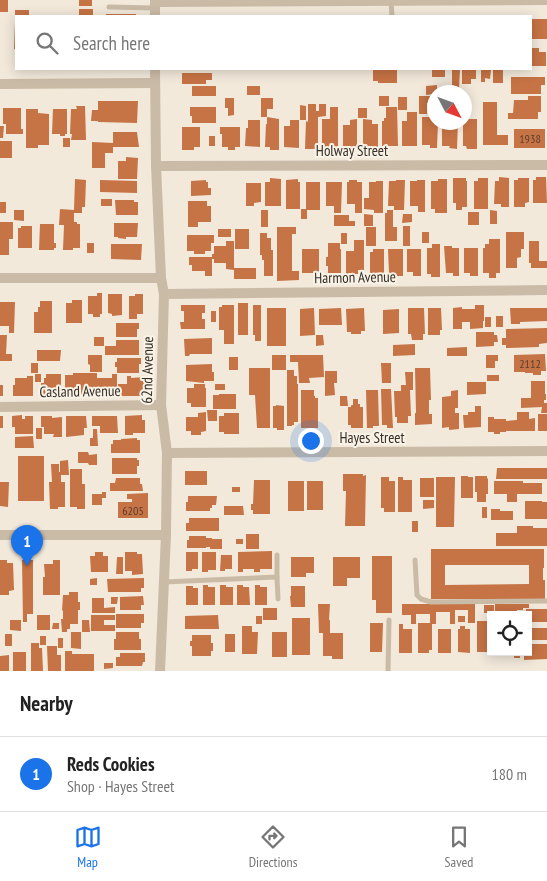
<!DOCTYPE html>
<html lang="en">
<head>
<meta charset="utf-8">
<style>
  body { margin:0; font-family:"PT Sans Narrow",sans-serif; background:#f6f6f6; color:#222 }
  .controls { position:absolute; right:15px; bottom:15px; display:grid; overflow:hidden; border-radius:0px; box-shadow:0 2px 12px #0003 }
  .controls button { width:45px; height:45px; display:grid; place-items:center; padding:0; border:0; border-bottom:1px solid #e0e0e0; background:#fff; color:#222; font:25px sans-serif }
  .compass { position:absolute; left:427px; top:85px; width:45px; height:45px; border-radius:50%; background:#fff; box-shadow:0 2px 12px #0003; rotate:131deg }
  .you { position:absolute; left:310px; top:440px; width:18px; height:18px; margin:-12px; border:4px solid #fff; border-radius:50%; background:#1a73e8; box-shadow:0 0 0 8px #1a73e833 }
  .badge { display:grid; place-items:center; width:32px; height:32px; border-radius:50%; background:#1a73e8; color:#fff; font-size:16px; font-weight:700 }
  .pin { position:absolute; translate:-50% -41px; filter:drop-shadow(0 1px 2px #0008) }
  .pin::after { content:''; position:absolute; top:26px; width:18px; height:15px; background:inherit; clip-path:polygon(0 0,100% 0,50% 100%) }
  .list { margin:0; padding:0; list-style:none }
  h2 { display:flex; justify-content:space-between; align-items:center; height:65px; margin:0; padding:0 20px; font-size:21px }
  h2 small { font-size:16px; font-weight:400; color:#767676 }
  .list li { display:grid; grid-template-columns:32px 1fr auto; gap:15px; align-items:center; box-sizing:border-box; height:75px; padding:0 20px; border-top:1px solid #e0e0e0 }
  .list b { display:block; font-size:19px; white-space:nowrap }
  .list p { margin:0; font-size:16px; white-space:nowrap; color:#767676 }
  .list em { font-size:16px; font-style:normal; color:#767676 }
  .icon { flex:none; width:28px; height:28px; fill:none; stroke:currentColor; stroke-width:2; stroke-linecap:round; stroke-linejoin:round }
  .map { position:relative; flex:none; width:547px; height:671px; overflow:hidden }
  .search { position:absolute; background:#fff; box-shadow:0 2px 12px #0003; left:15px; right:15px; top:15px; height:55px; display:flex; align-items:center; gap:12px; box-sizing:border-box; padding:0 18px; border-radius:0px; color:#767676; font-size:19px }
  .sheet { height:140px; background:#fff }
  nav { display:flex; justify-content:space-around; align-items:center; box-sizing:border-box; height:70px; border-top:1px solid #e0e0e0; background:#fff; font-size:14px; color:#767676 }
  nav a { display:grid; justify-items:center; gap:2px }
  nav .on { color:#1a73e8 }
  .map>svg:first-child { display:block }
  .building { fill:#c67345; fill-rule:evenodd }
  .lines { fill:none; stroke-linecap:round; stroke-linejoin:round }
  .lane { stroke:#cabba7; stroke-width:5 }
  .street { stroke:#cabba7; stroke-width:10 }
  .labels { text-anchor:middle; dominant-baseline:central; stroke-width:4; stroke-linejoin:round; paint-order:stroke }
  .number-label { font-size:12px; fill:#5a3f2e }
  .street-label { font-size:15px; fill:#362e27; stroke:#f9f3e7 }
</style>
</head>
<body>
<div class="map">
<svg width="547" height="671" viewBox="0 0 547 671">
  <rect width="100%" height="100%" fill="#f2e9db"/>
  <g class="building">
    <rect x="0" y="0" width="8" height="12"/>
    <rect x="79" y="0" width="13" height="6"/>
    <rect x="79" y="9" width="14" height="7"/>
    <rect x="15" y="10" width="14" height="6"/>
    <rect x="106" y="14" width="30" height="2"/>
    <rect x="531" y="19" width="16" height="20"/>
    <path d="M15,23H16V49H14Z"/>
    <path d="M531,48H539V52H546V66H531Z"/>
    <path d="M373,69H397V83H378V81H373Z"/>
    <rect x="432" y="69" width="13" height="8"/>
    <path d="M452,69H460L459,89H452Z"/>
    <path d="M462,69H476V79H471V84H462Z"/>
    <path d="M481,69H491L490,79L485,78V82H481Z"/>
    <rect x="493" y="69" width="10" height="14"/>
    <path d="M182,73H212V80H206V84H182Z"/>
    <path d="M511,77H545V85H541V94H511Z"/>
    <path d="M437,85V92H434V94L426,95V86Z"/>
    <rect x="192" y="86" width="24" height="10"/>
    <rect x="247" y="86" width="13" height="9"/>
    <rect x="379" y="96" width="10" height="10"/>
    <path d="M419,96H434V103H427V114H419Z"/>
    <path d="M528,96H541V112H538V119H508V113H513L514,100H528Z"/>
    <rect x="398" y="97" width="9" height="13"/>
    <path d="M225,98H234V115L228,116V108H225Z"/>
    <path d="M261,98H273V109H267V117H261Z"/>
    <path d="M98,101H138L137,123L98,122V121H91L92,110H98Z"/>
    <path d="M483,102H497V135H508V145H483Z"/>
    <path d="M308,104H316V111H319V104H326V116L318,117V146H317V149H305L306,121L308,122Z"/>
    <path d="M300,105L306,106V120H300Z"/>
    <path d="M76,106H85L86,140H71L72,134H70L71,109H77Z"/>
    <path d="M190,107H216V123H192V116H190Z"/>
    <path d="M330,107H338V149H329V147H322V119H330Z"/>
    <path d="M386,107H397L398,146H382V121H384V118H386Z"/>
    <path d="M3,108H21V129H23V134H6V124H3Z"/>
    <rect x="358" y="108" width="9" height="10"/>
    <path d="M26,109H38V113L49,114V145H38V148H26Z"/>
    <path d="M53,109H67V134H65V136H60V134H52Z"/>
    <path d="M407,112H417V146H402V121H407Z"/>
    <path d="M267,117L279,119V150H270V147H265L266,124H267Z"/>
    <path d="M422,117H434V122H438L437,148H430V145H422Z"/>
    <path d="M357,119V149H348V146H343V125H350V120Z"/>
    <path d="M363,119L372,120V124H378V150H366V146H363Z"/>
    <path d="M464,119H477V149H467L466,146H463V122H464Z"/>
    <path d="M248,120H260V147L245,146L246,128H248Z"/>
    <path d="M290,120H299V148L284,147V126H290Z"/>
    <path d="M442,122H458L457,149L449,148L450,146H442Z"/>
    <path d="M0,126H4L3,138H0Z"/>
    <path d="M182,127H200V147H194V150H182Z"/>
    <path d="M220,127H240V147H235V150H228V147H222V134H220Z"/>
    <rect x="514" y="129" width="31" height="19"/>
    <path d="M113,132H137L139,147H113V153H105V168H92V142L113,143Z"/>
    <rect x="209" y="136" width="6" height="10"/>
    <rect x="63" y="138" width="7" height="9"/>
    <rect x="0" y="141" width="12" height="17"/>
    <path d="M126,157L138,158L137,179H118V161H126Z"/>
    <path d="M499,177L509,178V207H501V204H494L495,181H499Z"/>
    <path d="M536,177H546L547,203H533V180H536Z"/>
    <path d="M270,178L281,179V206H265V182H270Z"/>
    <path d="M453,178H466V181H467V207H462V210H456V203H453Z"/>
    <path d="M478,178H488V209H474V181H478Z"/>
    <path d="M518,178H529V202L525,203V207H514V180H518Z"/>
    <path d="M75,179L86,180L85,207H82V213H74V222H77V224H80V248H73V250H63L64,225H59L60,209L74,210Z"/>
    <path d="M298,179V182H300V209H286V180Z"/>
    <path d="M438,179H447V213H435V209H431V181H438Z"/>
    <path d="M100,180L137,181V193L100,192Z"/>
    <path d="M206,180V182H208V188H211V195L191,196V181Z"/>
    <path d="M349,180H357V182H362V213H355V204H347V182H349Z"/>
    <path d="M396,180H405L404,210H394V206H388L389,181H396Z"/>
    <path d="M417,180H425V212H418V206H410V181H417Z"/>
    <path d="M376,181H383V213H374V210L364,209V198H369V182H376Z"/>
    <path d="M306,182H320V210H307V219H301V209H306Z"/>
    <path d="M326,182H342L341,213H334V206H326Z"/>
    <path d="M246,183H261V202L254,203V206H246Z"/>
    <rect x="101" y="199" width="11" height="7"/>
    <path d="M115,200H134V202H138V215H116Z"/>
    <path d="M188,201H207V206H211V222H198V227H188Z"/>
    <rect x="0" y="202" width="6" height="11"/>
    <path d="M14,210H24V221L14,220Z"/>
    <rect x="261" y="210" width="7" height="17"/>
    <path d="M387,210H393V227H397V241H385V213H387Z"/>
    <path d="M490,210L497,211V224H490Z"/>
    <rect x="468" y="212" width="11" height="13"/>
    <path d="M364,214L373,215V226H364Z"/>
    <path d="M403,214H412V222L402,223Z"/>
    <path d="M334,215H349V221H355V226H334Z"/>
    <path d="M0,222H13V239H9V255H0Z"/>
    <path d="M114,223H138L137,237H126V239L118,238V237H114Z"/>
    <path d="M40,224H54V243H56V248H54V250H39Z"/>
    <path d="M21,226H32V248H18V228H21Z"/>
    <rect x="403" y="226" width="7" height="20"/>
    <path d="M277,227H296V234H292V271H299V280L277,281Z"/>
    <rect x="366" y="227" width="10" height="19"/>
    <rect x="218" y="229" width="13" height="8"/>
    <rect x="235" y="229" width="14" height="20"/>
    <rect x="422" y="232" width="7" height="11"/>
    <path d="M506,232H524V249H521V257L517,258V268H506Z"/>
    <path d="M260,233H267V238H271V250H273V276H264V260H262V255H260Z"/>
    <rect x="341" y="233" width="6" height="11"/>
    <path d="M187,235H214V243H211V251H205V254H194V251H187Z"/>
    <path d="M489,239H500V273H496V278H489V273H483V248H485V244H489Z"/>
    <path d="M354,240H364V270H358V274H346V251H354Z"/>
    <path d="M226,241H234V270L226,269V263H214V259H212V276H205V271H192V265H189V257H212V254H214V246H226Z"/>
    <path d="M529,241H539V261H547V268H531V263H529Z"/>
    <rect x="87" y="243" width="7" height="10"/>
    <path d="M328,243H340V249H341V273H328V266H326V257H328Z"/>
    <path d="M111,244H142L141,260L111,259Z"/>
    <path d="M432,244H440V277H431V274H427V248H432Z"/>
    <path d="M444,246H452V248H459V276H453V273H446Z"/>
    <path d="M464,248H478V276H470V273H464Z"/>
    <rect x="302" y="249" width="17" height="24"/>
    <path d="M373,249H384V273H381V276H374V273H370V252H373Z"/>
    <path d="M388,249H403V276H396V273H389Z"/>
    <path d="M407,249H421V276H413V272H407Z"/>
    <rect x="234" y="268" width="22" height="11"/>
    <path d="M97,293H102V314H100V317H93V314H88V296H97Z"/>
    <path d="M108,294H122V315L112,316V314L108,313Z"/>
    <path d="M135,294H143V314H137V319H129V296H135Z"/>
    <path d="M72,300H82V323H66V303H72Z"/>
    <path d="M40,301H52V333H34V312H38V307H40Z"/>
    <path d="M0,302H15L14,333H9V326H0Z"/>
    <rect x="238" y="303" width="10" height="32"/>
    <path d="M181,305H205V313H202V319H205V329H181L180,322H184V311H181Z"/>
    <path d="M222,305H234V344H224V330H219V307H222Z"/>
    <path d="M253,305H261V341H255V335H253Z"/>
    <path d="M475,305H484V321H483V328L470,329V322H462V329H453V308L462,307V309H475Z"/>
    <rect x="267" y="308" width="19" height="38"/>
    <path d="M314,308L315,335L300,336V309Z"/>
    <path d="M341,308L342,325H319V309Z"/>
    <path d="M364,308L365,331H361V334H351V332H347L346,309Z"/>
    <path d="M408,308H424L425,334H423V340H412L411,334H408Z"/>
    <path d="M428,308H441L442,330H440V335H428Z"/>
    <path d="M510,308H547V321L520,322V324H511Z"/>
    <path d="M399,309V333L383,334V310Z"/>
    <rect x="211" y="311" width="5" height="11"/>
    <rect x="496" y="316" width="7" height="11"/>
    <rect x="485" y="317" width="6" height="10"/>
    <path d="M116,323H139V329H137V337H116Z"/>
    <path d="M547,328V343L539,344V347L506,348V345H502V338H506V329Z"/>
    <path d="M476,332H494V335H497L498,342H494V346L476,347Z"/>
    <path d="M0,335H7L6,354H12V361H0Z"/>
    <path d="M316,335H323L324,345L316,346Z"/>
    <rect x="94" y="337" width="10" height="9"/>
    <path d="M212,338V354H190L189,356H185L184,339Z"/>
    <path d="M116,340H139V355H105V346H116Z"/>
    <path d="M415,344V355L393,356V345Z"/>
    <path d="M467,347V356H447V348Z"/>
    <path d="M37,350H61L60,361H37Z"/>
    <path d="M545,354L546,371H541V375H533V373H525V372H514V355Z"/>
    <path d="M88,355H102V372H90V365L88,364Z"/>
    <rect x="272" y="355" width="14" height="15"/>
    <path d="M290,355H323L324,377L309,378L310,383H299L298,362H290Z"/>
    <path d="M486,355H498V361H495V368H486Z"/>
    <rect x="229" y="357" width="9" height="13"/>
    <path d="M117,358H141V364H139V373H117V367H115V362H117Z"/>
    <rect x="31" y="363" width="7" height="10"/>
    <path d="M381,363H391V383H382Z"/>
    <path d="M212,364V372H214V381H204V383L186,381V365Z"/>
    <path d="M249,368H270V428H257L255,395H249Z"/>
    <path d="M415,368H430L431,400H429V414H432V424L415,425V413H416Z"/>
    <path d="M287,370H294V376H297V384H298V422H294V425H292V426H287Z"/>
    <path d="M325,371H337V383H334L335,395L325,396Z"/>
    <path d="M405,372H413V390H410L411,416H408V423H397V417H395L394,391H401V385H406Z"/>
    <path d="M73,373H97V378H112V374H117V395H73V393H65V375H73Z"/>
    <rect x="35" y="374" width="6" height="8"/>
    <path d="M46,374H61V392H49V396H41V383H44V378H46Z"/>
    <rect x="487" y="375" width="12" height="6"/>
    <path d="M27,376H33V396H13V385H15V378H27Z"/>
    <path d="M127,376H131V378L145,377V392H141V396H118V384H127Z"/>
    <path d="M531,381H545V394H546V400H544V403H547V413H541L542,407L521,408V398H531Z"/>
    <path d="M467,382H486V394L467,395Z"/>
    <path d="M194,384H205V388H206V407H191V403H187V388H194Z"/>
    <rect x="215" y="384" width="10" height="6"/>
    <rect x="0" y="385" width="3" height="11"/>
    <path d="M381,389H391L393,428H387V425H382Z"/>
    <path d="M301,390H314V396H315V398H318V428H301Z"/>
    <path d="M366,390H378L379,426H373V428H367Z"/>
    <path d="M458,390V408H455V413H459V429L449,430V427L442,428V397L451,396V391Z"/>
    <path d="M219,394H236V409H213V395H219Z"/>
    <path d="M340,396H347L348,406H340Z"/>
    <path d="M353,399H358V404H360V407H363V428H351V425H348V407H351V405H353Z"/>
    <path d="M276,405L284,406V430H277V428H273V406H276Z"/>
    <path d="M475,406H481V427L464,428L463,415H468V412H475Z"/>
    <path d="M207,410H217V421H208Z"/>
    <path d="M206,412V431L201,432V435H191V431H186V417H198V413Z"/>
    <path d="M517,412H529V419L535,418V431H506V432H500V434H494V432H488V417H494V419H506V421L517,420Z"/>
    <path d="M224,413H239V434H224V432H219V416H224Z"/>
    <rect x="538" y="414" width="9" height="17"/>
    <path d="M22,415V419H25V416H33V434H15V427H12V416Z"/>
    <path d="M142,415V420H145V433H133V435H125V416Z"/>
    <rect x="0" y="416" width="3" height="12"/>
    <path d="M41,416H52V418L62,417V437H53L54,434H44V427H41Z"/>
    <path d="M66,416H86L87,428H84V435L66,437Z"/>
    <path d="M92,416H117L118,433H100V426H92Z"/>
    <rect x="36" y="428" width="6" height="11"/>
    <path d="M93,429H97L98,446H90V438H93Z"/>
    <path d="M33,436L34,448H15V437Z"/>
    <path d="M137,438V440H140V453H111V444H113V440H121V439Z"/>
    <path d="M78,452H88L89,455L97,454V465H89L88,463H78Z"/>
    <rect x="18" y="456" width="26" height="45"/>
    <path d="M112,458H137V460H139V466H137V474H112Z"/>
    <path d="M68,460L69,475H61V482H65V507H58V509H50L49,482H52L51,464H59V472H60V461Z"/>
    <path d="M497,468H547V479H496Z"/>
    <path d="M70,469H82V484H85V509H77V507H70Z"/>
    <rect x="185" y="471" width="22" height="14"/>
    <path d="M343,474H363V476L366,475L365,526H345L346,491H343Z"/>
    <path d="M461,476H468V477H473V498H461Z"/>
    <path d="M475,476H487V478L488,479V494H486V502H477V492H475Z"/>
    <path d="M381,477H389V481H395V512H384V508H381Z"/>
    <path d="M398,477H403V480H412V512H398Z"/>
    <path d="M436,477H455L454,527H436Z"/>
    <path d="M116,478H140V484H142L143,491H110V483H115Z"/>
    <rect x="420" y="478" width="14" height="19"/>
    <path d="M254,480H270V514H253V510H251V504H253Z"/>
    <rect x="288" y="481" width="16" height="30"/>
    <rect x="307" y="481" width="16" height="29"/>
    <path d="M494,481H523V483H542V494H517V502H507V494H494Z"/>
    <path d="M0,482H9L8,507L0,506Z"/>
    <rect x="232" y="487" width="8" height="5"/>
    <path d="M102,492H106V498H102V505H92V494H102Z"/>
    <path d="M148,493V518H118V502H132V499H127V494Z"/>
    <path d="M188,496H217L216,505H212V508H210V511H186V502H188Z"/>
    <path d="M423,500H434V508L423,509Z"/>
    <path d="M525,501H542V502H547V519H525Z"/>
    <path d="M224,506H243L244,515H224Z"/>
    <rect x="482" y="507" width="5" height="11"/>
    <path d="M491,509H500V511H513V520H491Z"/>
    <path d="M189,518H219V531H186V523H189Z"/>
    <rect x="412" y="521" width="6" height="11"/>
    <path d="M517,526H533V528H547V546H496V533H517Z"/>
    <rect x="246" y="534" width="13" height="15"/>
    <path d="M189,536H206V538H212V539H222V549H210V547H206V548H187V540H189Z"/>
    <rect x="236" y="539" width="7" height="5"/>
    <path d="M431,549H544V568H543V580H545V599H431ZM445,565H529V584L445,585Z"/>
    <path d="M272,551V569H260V572H254V569H243V572H238V552Z"/>
    <path d="M95,552H103V556H108V572H91L90,556H95Z"/>
    <path d="M125,552H137V554H142L143,574L132,575V571H125Z"/>
    <path d="M186,552H198V569H192V571H186Z"/>
    <path d="M202,552H216V570H208V572H202Z"/>
    <path d="M221,555H232V569H225V571H220Z"/>
    <path d="M372,556H392V613H376V600H372Z"/>
    <path d="M117,557H123V574H116Z"/>
    <path d="M291,557H314V573H306V577H291Z"/>
    <path d="M333,557H360V578H347V586H333Z"/>
    <path d="M0,560H7V563H13L14,590L9,591V595H0Z"/>
    <path d="M22,560H33V614H27V622H23Z"/>
    <path d="M53,560H60V595H43V577H45L44,564H53Z"/>
    <path d="M97,578V585H90V579Z"/>
    <path d="M144,578V588H141V592H108L107,579Z"/>
    <path d="M203,585H208V587H215V605H203Z"/>
    <path d="M220,585H226V587H233V605H220Z"/>
    <path d="M237,585H243V587H249L250,605H237Z"/>
    <path d="M255,585H260V587H267V605H255Z"/>
    <path d="M186,586H193V588H198V605H186Z"/>
    <path d="M291,586H305V607H291L290,596H291Z"/>
    <path d="M69,592H78V602H80V610H78V624H70V629H67V632H62L61,619H63V610L62,611L63,595H69Z"/>
    <path d="M143,596L144,605H141V610H120V597Z"/>
    <path d="M111,597H118L117,604H111Z"/>
    <path d="M92,598H104V608L115,607V613H92Z"/>
    <path d="M318,604H330L329,620H330V633H343V659H332V656H323V633H319Z"/>
    <path d="M402,604H475V623H468V610H455V624H450V612H436V624H432V650H429V653H418V623H430V614H416V624H411V615H402Z"/>
    <path d="M495,604H529V608H523V610H517V615L495,614Z"/>
    <path d="M484,605H494V615H491V623H490V652H477V621H487V613H484Z"/>
    <rect x="263" y="608" width="14" height="12"/>
    <path d="M526,609H547V622H528V615H526Z"/>
    <path d="M116,614H144V623H141V628H116Z"/>
    <rect x="37" y="615" width="13" height="15"/>
    <path d="M91,615H115V620H104V625H115V631H91Z"/>
    <path d="M218,615L219,629H185V616Z"/>
    <rect x="256" y="616" width="6" height="8"/>
    <rect x="458" y="616" width="7" height="6"/>
    <rect x="292" y="618" width="18" height="37"/>
    <path d="M10,620H21V631L10,630Z"/>
    <path d="M82,620H89L90,632H82Z"/>
    <path d="M53,623H59V629H52Z"/>
    <path d="M370,623H383L382,652H370Z"/>
    <path d="M399,624H403V629H412V653H399Z"/>
    <path d="M242,626H252V632H258L257,654H242Z"/>
    <path d="M460,626H465V629H470V653L458,652V629H460Z"/>
    <rect x="528" y="628" width="19" height="12"/>
    <rect x="438" y="629" width="13" height="24"/>
    <path d="M71,632H81V649L71,648Z"/>
    <path d="M116,632H139V639H141V650H114V639H116Z"/>
    <rect x="272" y="632" width="15" height="25"/>
    <rect x="5" y="634" width="7" height="12"/>
    <rect x="225" y="634" width="10" height="18"/>
    <path d="M192,635H211V643H213V651H211V656H192V646H190V641H192Z"/>
    <rect x="40" y="636" width="6" height="9"/>
    <rect x="58" y="638" width="5" height="10"/>
    <path d="M31,643H39V648H42L43,671H31Z"/>
    <path d="M528,644H547V659L524,660V652H528Z"/>
    <path d="M47,646H57V655H61V671H48Z"/>
    <path d="M65,651H72V654H94V671H65Z"/>
    <rect x="13" y="652" width="13" height="19"/>
    <rect x="514" y="652" width="6" height="6"/>
    <path d="M120,653H145V662H143L142,666H116V657H120Z"/>
    <path d="M9,655V671H0V656Z"/>
    <path d="M104,663H113V668L104,669Z"/>
  </g>
  <g class="lines">
    <g class="lane">
      <path d="M391,1L392,16"/>
      <path d="M109,7L155,8"/>
      <path d="M277,555V577"/>
      <path d="M415,560L417,595L421,599L431,602L547,601"/>
      <path d="M164,582L277,577L278,599"/>
      <path d="M388,671L389,620"/>
    </g>
    <g class="street">
      <path d="M155,0V16"/>
      <path d="M155,2L547,0"/>
      <path d="M155,69L156,166L161,278L164,294L161,405L167,453L166,535L160,671"/>
      <path d="M0,84L155,83"/>
      <path d="M156,166L547,165"/>
      <path d="M0,278H161"/>
      <path d="M164,294L547,290"/>
      <path d="M0,407L161,405"/>
      <path d="M167,453L547,451"/>
      <path d="M0,535H166"/>
    </g>
  </g>
  <g class="labels">
    <g class="number-label">
      <text x="530" y="138">1938</text>
      <text x="530" y="363">2112</text>
      <text x="133" y="510">6205</text>
    </g>
    <g class="street-label">
      <text x="352" y="150">Holway Street</text>
      <text transform="translate(355 277) rotate(-1)">Harmon Avenue</text>
      <text transform="translate(147 370) rotate(-89)">62nd Avenue</text>
      <text transform="translate(80 391) rotate(-1)">Casland Avenue</text>
      <text x="372" y="437">Hayes Street</text>
    </g>
  </g>
</svg>
<div class="controls">
<button><svg class="icon" aria-label="locate" viewBox="0 0 24 24"><circle cx="12" cy="12" r="6"/><path d="M12 2v4M12 18v4M2 12h4M18 12h4"/></svg></button>
</div>
<svg class="compass" viewBox="-18 -18 36 36"><path d="M0-13l5 13h-10z" fill="#e53935"/><path d="M0 13l5-13h-10z" fill="#767676"/></svg>
<div class="you"></div>
<div class="pin badge" style="left:27px;top:566px">1</div>
<div class="search"><svg class="icon" aria-label="search" viewBox="0 0 24 24"><circle cx="10" cy="10" r="6"/><path d="M15 15l6 6"/></svg>Search here</div>
</div>
<section class="sheet">
<h2>Nearby<small></small></h2>
<ul class="list">
<li><span class="badge">1</span><div><b>Reds Cookies</b><p>Shop · Hayes Street</p></div><em>180 m</em></li>
</ul>
</section>
<nav>
<a class="on"><svg class="icon" aria-label="map" viewBox="0 0 24 24"><path d="M3 6l6-2 6 2 6-2v14l-6 2-6-2-6 2zM9 4v14M15 6v14"/></svg>Map</a>
<a><svg class="icon" aria-label="directions" viewBox="0 0 24 24"><path d="M12 3l9 9-9 9-9-9zM9 14v-3h6M13 9l2 2-2 2"/></svg>Directions</a>
<a><svg class="icon" aria-label="saved" viewBox="0 0 24 24"><path d="M7 4h10v16l-5-4-5 4z"/></svg>Saved</a>
</nav>
</body>
</html>
